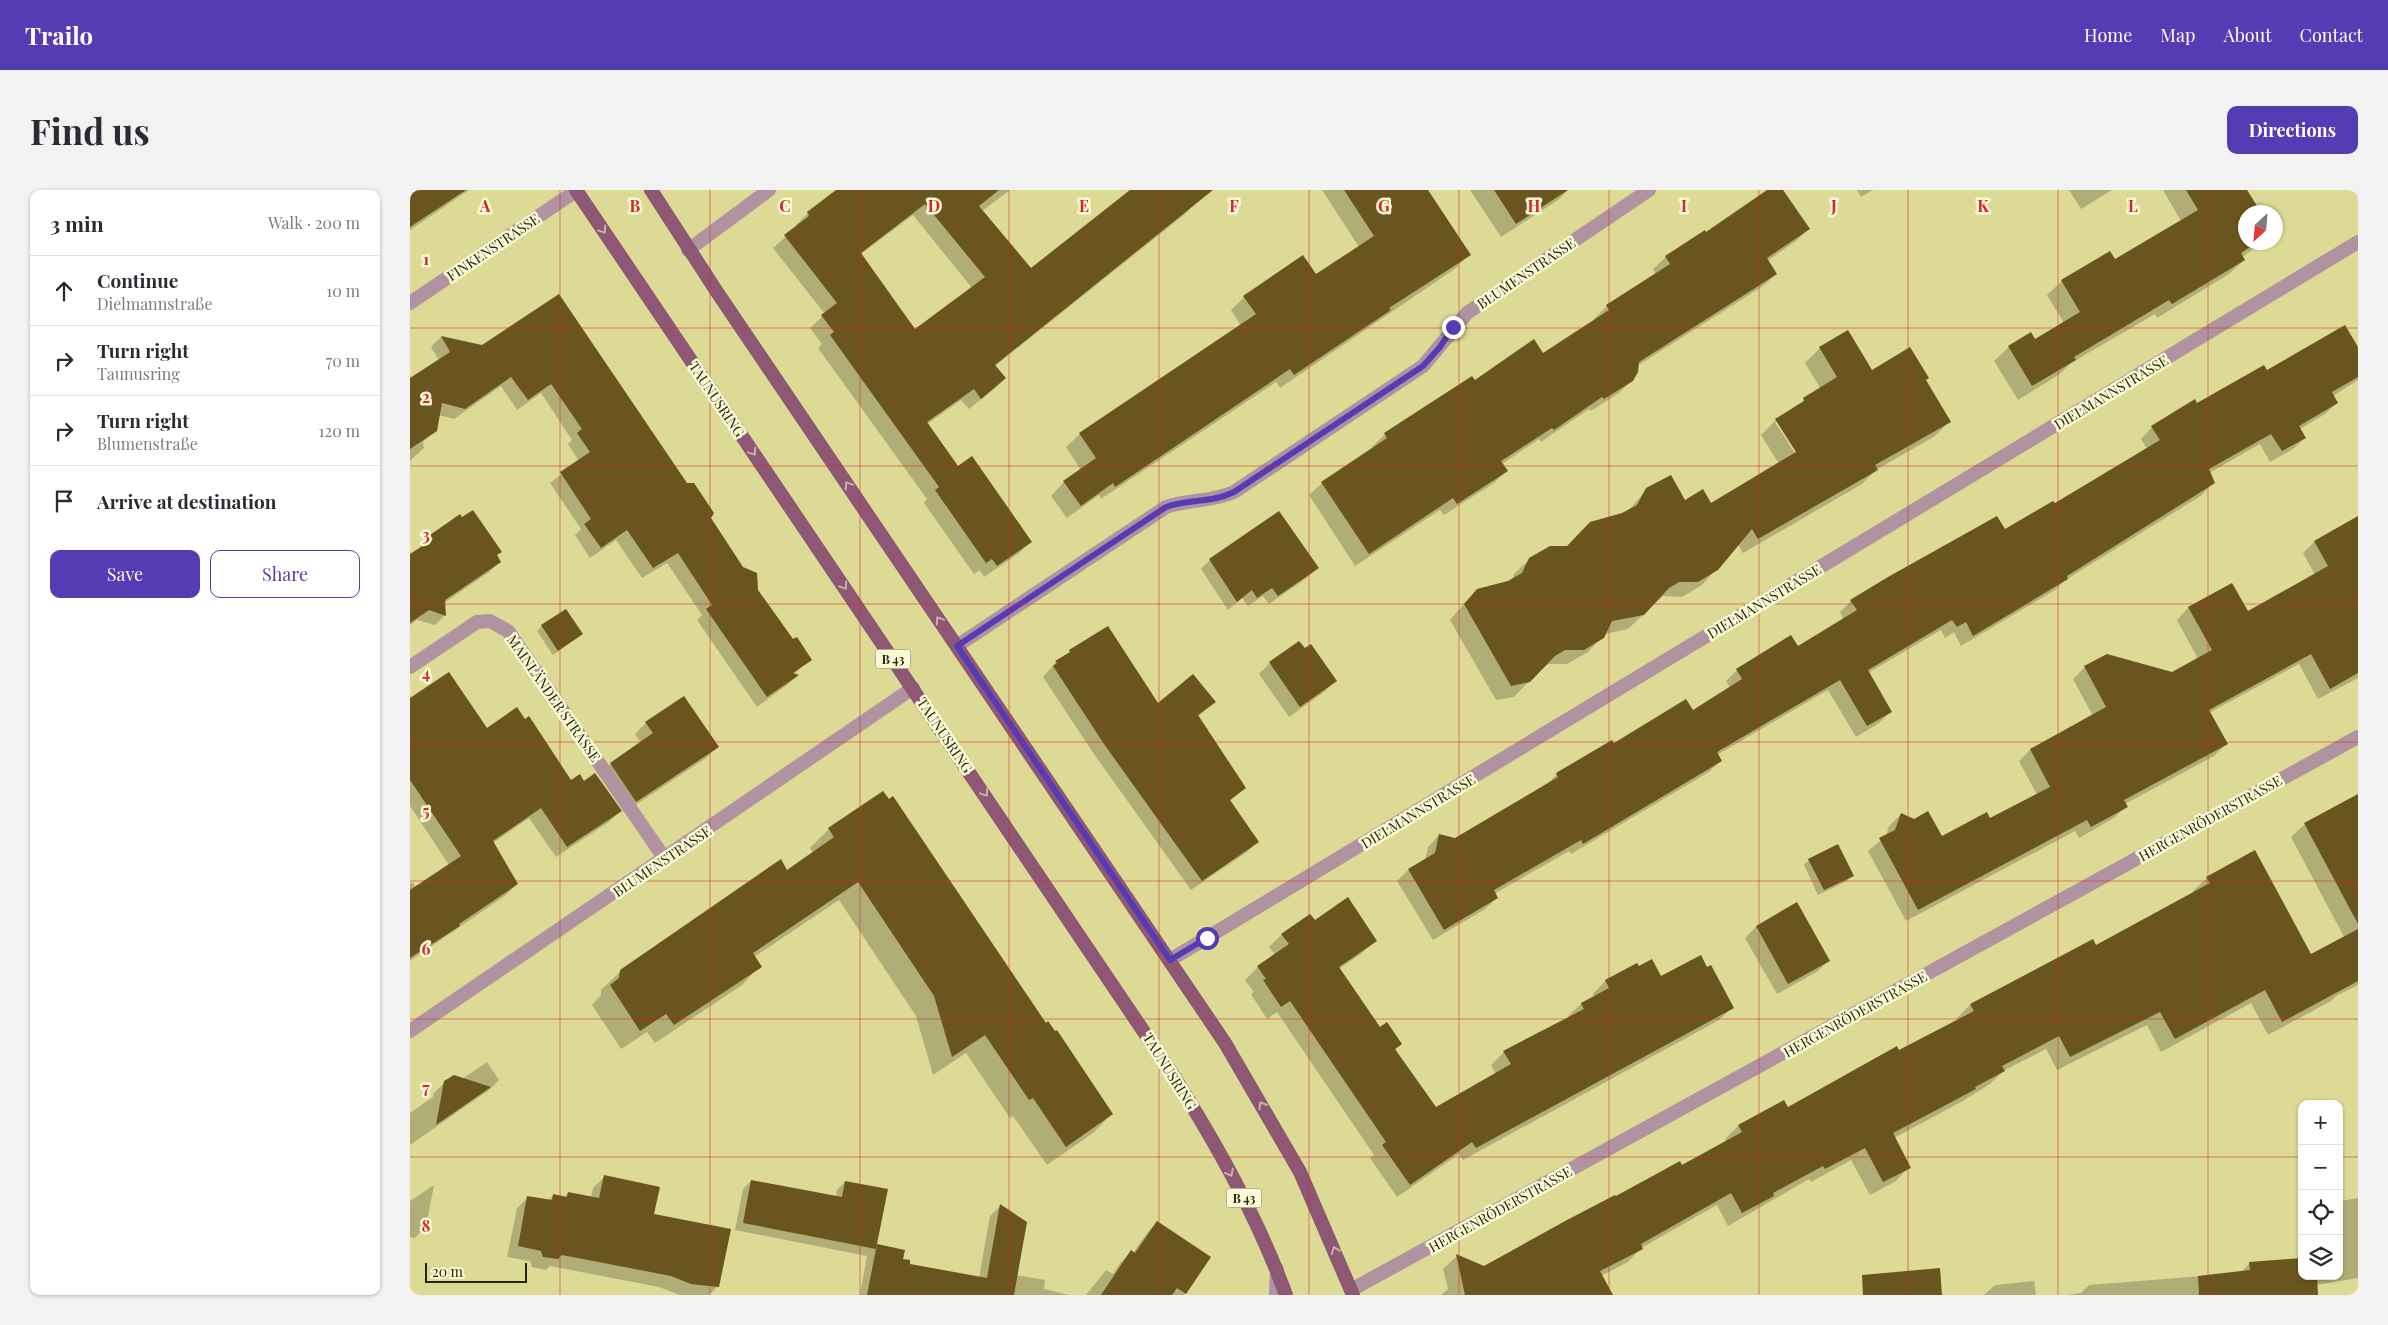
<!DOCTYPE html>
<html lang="en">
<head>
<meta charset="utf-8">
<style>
  body { margin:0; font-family:"Playfair Display",serif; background:#f2f2f3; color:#2b2b33 }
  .controls { position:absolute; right:15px; bottom:15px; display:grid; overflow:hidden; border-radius:10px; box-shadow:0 1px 4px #0004 }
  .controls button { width:45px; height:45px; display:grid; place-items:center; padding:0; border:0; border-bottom:1px solid #e1e1e2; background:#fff; color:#2b2b33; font:25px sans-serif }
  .compass { position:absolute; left:1828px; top:15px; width:45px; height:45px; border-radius:50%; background:#fff; box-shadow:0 1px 4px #0004; rotate:206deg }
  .scale { position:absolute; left:15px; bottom:12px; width:102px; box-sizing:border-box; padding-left:5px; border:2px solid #262408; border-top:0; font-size:14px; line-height:18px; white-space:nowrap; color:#262408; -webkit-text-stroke:4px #fafad7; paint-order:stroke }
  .stop { position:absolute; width:15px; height:15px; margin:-11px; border:4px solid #563cb4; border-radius:50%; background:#fff }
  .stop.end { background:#563cb4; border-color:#fff; box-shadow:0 1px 5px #0008 }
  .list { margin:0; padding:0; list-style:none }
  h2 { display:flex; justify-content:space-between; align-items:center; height:65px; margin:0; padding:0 20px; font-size:21px }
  h2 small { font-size:16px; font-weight:400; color:#7c7c81 }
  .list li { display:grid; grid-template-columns:32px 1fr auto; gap:15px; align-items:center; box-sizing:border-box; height:70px; padding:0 20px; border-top:1px solid #e1e1e2 }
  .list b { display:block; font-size:19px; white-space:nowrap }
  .list p { margin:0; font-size:16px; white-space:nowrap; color:#7c7c81 }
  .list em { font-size:16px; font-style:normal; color:#7c7c81 }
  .actions { display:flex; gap:10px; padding:15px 20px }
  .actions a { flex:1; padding:11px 0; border:1px solid #563cb4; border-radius:10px; text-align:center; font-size:18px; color:#563cb4 }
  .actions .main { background:#563cb4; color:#fff }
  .icon { flex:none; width:28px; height:28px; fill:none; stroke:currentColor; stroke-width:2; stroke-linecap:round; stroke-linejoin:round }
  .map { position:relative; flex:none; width:1948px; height:1105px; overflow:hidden; border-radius:10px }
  header { display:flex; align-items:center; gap:30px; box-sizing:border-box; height:70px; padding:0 25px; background:#563cb4; color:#fff }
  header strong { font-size:24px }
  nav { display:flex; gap:28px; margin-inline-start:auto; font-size:18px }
  .intro { display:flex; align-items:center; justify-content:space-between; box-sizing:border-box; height:120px; padding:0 30px }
  h1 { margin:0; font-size:35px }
  .button { padding:12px 22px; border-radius:10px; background:#563cb4; color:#fff; font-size:18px; font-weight:700 }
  main { display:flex; gap:30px; padding:0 30px }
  aside { flex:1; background:#fff; border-radius:10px; box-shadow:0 1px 4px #0004 }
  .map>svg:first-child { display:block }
  .shadow { fill:#0003; fill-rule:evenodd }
  .building { fill:#6a551e; fill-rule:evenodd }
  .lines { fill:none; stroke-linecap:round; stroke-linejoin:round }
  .minor { stroke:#b192a1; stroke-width:14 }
  .primary { stroke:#8e5875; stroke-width:14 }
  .oneway { stroke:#c9b1ab }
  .route { stroke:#563cb4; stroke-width:6 }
  .grid { fill:none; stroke:#d62828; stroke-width:1; stroke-opacity:0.55 }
  .labels { text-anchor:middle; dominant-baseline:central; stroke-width:5; stroke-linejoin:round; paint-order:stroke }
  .shield { fill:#fafad7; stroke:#666446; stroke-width:1 }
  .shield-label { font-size:12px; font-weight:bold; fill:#262408 }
  .street-label { font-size:14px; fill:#262408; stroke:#fafad7 }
  .grid-label { font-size:16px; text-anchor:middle; font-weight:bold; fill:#d62828; stroke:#fafad7; stroke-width:5; stroke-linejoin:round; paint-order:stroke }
</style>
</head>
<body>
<header>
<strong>Trailo</strong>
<nav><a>Home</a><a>Map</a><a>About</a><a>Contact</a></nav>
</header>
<div class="intro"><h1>Find us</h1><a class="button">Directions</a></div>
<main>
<aside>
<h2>3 min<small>Walk · 200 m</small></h2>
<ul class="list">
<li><svg class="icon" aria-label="ahead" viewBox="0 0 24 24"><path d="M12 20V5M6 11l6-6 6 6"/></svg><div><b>Continue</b><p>Dielmannstraße</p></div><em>10 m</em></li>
<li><svg class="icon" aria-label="right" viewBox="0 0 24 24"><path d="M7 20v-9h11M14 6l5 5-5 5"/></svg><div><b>Turn right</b><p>Taunusring</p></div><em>70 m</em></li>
<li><svg class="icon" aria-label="right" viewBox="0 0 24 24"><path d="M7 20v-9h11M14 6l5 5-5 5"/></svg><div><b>Turn right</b><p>Blumenstraße</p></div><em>120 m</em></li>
<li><svg class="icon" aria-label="arrive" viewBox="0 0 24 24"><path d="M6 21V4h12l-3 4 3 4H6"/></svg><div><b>Arrive at destination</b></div></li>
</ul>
<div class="actions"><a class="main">Save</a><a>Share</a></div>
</aside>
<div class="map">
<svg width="1948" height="1105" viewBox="0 0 1948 1105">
  <rect width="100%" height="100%" fill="#dcda94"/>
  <g class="shadow">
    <path d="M0,0H59L0,40Z"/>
    <path d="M429,0H600L572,21L620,80L720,0H782L786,12L775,24L585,176L595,188L583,200L559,219L551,210L517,234L547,278L620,352L608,364L574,387L570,380L564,384L514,313L517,309L408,158L412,154L400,138L415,124L363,58L387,37L386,35L398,23ZM503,25L562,98L504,140L451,64Z"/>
    <path d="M912,0H1016L1059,64L1046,78L870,198L866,192L691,309L689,305L657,328L641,306L654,292L671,280L656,257L670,244L831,136L821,120L834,107L906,86L949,57Z"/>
    <path d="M1060,0H1158L1148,10L1091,47Z"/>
    <path d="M1359,0H1372L1398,39L1386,51L1357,71L1366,84L1353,96L1227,176L1222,190L1209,203L1181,221L1179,219L1131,252L1129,249L1092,274L1096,281L1084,293L1034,325L1030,320L945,376L899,305L912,293L963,258L962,257L975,244L1064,192L1133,165L1185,130L1184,129L1197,116L1246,84L1243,79L1256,67L1296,43Z"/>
    <path d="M1447,0H1463L1451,7Z"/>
    <path d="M1659,0H1702L1671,19Z"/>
    <path d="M1753,0H1836L1849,22H1836V52H1853L1832,67L1834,70L1819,84L1747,128L1745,124L1661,173L1650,184L1608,210L1584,171L1599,157L1624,151L1654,133L1637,105L1652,91L1700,63L1705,70L1771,31Z"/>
    <path d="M149,105L347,401L382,451L400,469L384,484L387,486L377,495L347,517L287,430L292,425L257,373L232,388L206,350L180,368L165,345L171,339L140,293L169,271L158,254L162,250L131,203L107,220L91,196L44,229L29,225L26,240L13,252L14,258L0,271V193L30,172L21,157L31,147L72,157Z"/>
    <path d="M1410,158L1462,181L1515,191L1540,231L1525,246L1466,280L1452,294L1333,363L1328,354L1292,395L1272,407L1253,406L1218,439L1195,444L1178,462L1157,474H1139L1131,479L1104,507L1086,510L1040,430L1052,416L1067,400L1102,390L1104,384L1120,369L1157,357L1218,321L1237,299L1275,311L1301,315L1369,274L1351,245L1366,230L1411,199L1395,173ZM1365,232H1368L1390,267L1388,268Z"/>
    <path d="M1948,163V190L1923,206L1927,213L1915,224L1890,239L1895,248L1883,259L1860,272L1850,254L1799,283L1803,293L1792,305L1654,391L1645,400L1551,456L1544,442L1535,448L1531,440L1458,483L1481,521L1469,533L1446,547L1418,500L1307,565L1311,570L1299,582L1161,664L1159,661L1084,704L1087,708L1075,719L1023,750L987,691L998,680L1015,670L1018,657L1029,645L1045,650L1136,595L1147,584L1201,552L1204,555L1282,522L1320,498L1316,491L1327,480L1387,458L1434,430L1430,422L1441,411L1594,341L1644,315L1737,259L1731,249L1742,237L1856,182Z"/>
    <path d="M50,326L90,362L86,366L90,372L79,382L34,413L35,425L25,435L7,430L0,435V366L11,358L10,356L20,346Z"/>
    <path d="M1948,328V488L1908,509L1889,474L1799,523L1816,554L1804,566L1715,614L1716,616L1704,628L1669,648L1665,641L1496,731L1458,661L1476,646L1479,636L1491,624L1532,648L1580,630L1627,605L1609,571L1620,560L1683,526L1663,489L1675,477L1762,483L1788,469L1767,430L1778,418L1822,394L1837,423L1905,385L1893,363L1904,352Z"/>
    <path d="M800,370L907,378L898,387L859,414L853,406L838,416L832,408L818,420L791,379Z"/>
    <path d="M132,436L171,444L143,465L127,441Z"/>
    <path d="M697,438L747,515L804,512L788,527L834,598L820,611L847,652L837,662L781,700L684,564L633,487L646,472Z"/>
    <path d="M860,473L925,491L914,502L879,527L849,484Z"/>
    <path d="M0,509L76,540L161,592L174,593L210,621L199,632L146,667L119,628L83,653L107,694L96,705L0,771V694L2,692L6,698L39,675L0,616Z"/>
    <path d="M236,533L307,557L296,568L215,622L189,585L201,574L231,553L225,544Z"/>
    <path d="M1948,614V795L1926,806L1921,811L1858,845L1841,813L1751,862L1737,835L1647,880L1636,859L1593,881L1580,894L1551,912L1484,948L1499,977L1486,991L1460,1005L1441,970L1401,992L1399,989L1318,1036L1307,1015L1231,1058L1218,1072L1191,1086L1201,1105H1031L1038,1099L1033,1079L1047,1066L1074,1077L1316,952L1315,949L1328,936L1374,912L1378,919L1548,830L1547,828L1560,815L1682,751L1685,757L1784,703L1783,701L1797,688L1901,765L1934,747L1881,647L1895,634Z"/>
    <path d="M419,639L636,834L702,924L683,943L637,975L603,926L600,928L556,863L523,885L506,826L429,710L344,767L350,776L332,795L245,853L237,842L211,859L182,815L191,805V800L211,781L376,682L403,663L400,658Z"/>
    <path d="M1399,670L1442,685L1437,691L1408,705L1394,675Z"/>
    <path d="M1387,714L1419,770L1408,781L1367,804L1335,748L1346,737Z"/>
    <path d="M905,732L965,750L952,763L929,779L969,838L991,854L985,860L1026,919L1086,884L1081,875L1094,862L1159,828L1158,826L1171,814L1184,807L1183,804L1195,791L1226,774L1228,778L1322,818L1309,830L1053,970L1049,964L987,1007L960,968L964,965L867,822L857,829L841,804L844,802L835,790L848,777L865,765L859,757L872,744Z"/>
    <path d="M77,872L89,890L79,900L0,955V923L23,907L24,903L35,892L52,889Z"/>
    <path d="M194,987L243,1024L308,1096L299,1105H270L249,1097L140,1076L136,1080L122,1077L120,1071L97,1067L107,1018L118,1007L138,1011L143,1005L154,1008L158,1003L181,1008L183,998Z"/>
    <path d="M341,991L426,1007L427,1000L435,992L465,1057L468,1055L498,1075L569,1088L580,1026L590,1016L606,1085L635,1090L634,1099L659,1105H450L457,1066L325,1040L333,999Z"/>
    <path d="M24,995L16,1036L5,1048L0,1047V1011Z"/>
    <path d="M1948,1008V1088L1906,1095L1907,1105H1657L1671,1103L1679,1095L1830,1083L1840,1073L1892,1086H1929V1011Z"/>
    <path d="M747,1032L799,1067L774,1105H676L696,1080L703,1084L711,1072L721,1062L723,1063L737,1043Z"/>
    <path d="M1624,1091L1626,1105H1574L1585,1095Z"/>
  </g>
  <g class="building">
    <path d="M0,0H56L0,37Z"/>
    <path d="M426,0H589L569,16L621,78L720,0H803L585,175L596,188L571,209L564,199L517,232L548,276L562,266L622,352L587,376L582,369L576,373L525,300L529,297L420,145L424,142L411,125L427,113L374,45L399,26L397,22ZM515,14L575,87L505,139L451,63Z"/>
    <path d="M934,0H1018L1061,65L979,118L981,120L884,185L880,179L705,297L703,293L671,316L653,291L686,268L669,243L846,124L833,106L893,65L906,84L964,46Z"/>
    <path d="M1084,0H1158L1106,34Z"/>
    <path d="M1357,0H1373L1400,39L1357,68L1367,84L1229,172L1228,182L1223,191L1194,209L1192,207L1144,240L1142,238L1091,271L1098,281L1047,314L1043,308L959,364L911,292L977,248L974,243L1062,186L1065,190L1124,149L1133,163L1199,120L1196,115L1260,74L1255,66L1295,40L1296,42Z"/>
    <path d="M1776,0H1837L1851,22H1836V52H1848L1831,63L1835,70L1762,114L1759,110L1664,167L1666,170L1622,196L1598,156L1621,142L1625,149L1670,122L1651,90L1700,61L1705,69L1788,20Z"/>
    <path d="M149,104L277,293H284L304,323L301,328L333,377L347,383L348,400L383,449L387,447L402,470L383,483L389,485L357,507L296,419L302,415L268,363L243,378L217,340L191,358L174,334L181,329L150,282L180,262L167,243L172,239L141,194L118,210L101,187L55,219L32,213L27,241L0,259V188L40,162L31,146L72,155Z"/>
    <path d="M1935,135L1948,157V187L1922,202L1928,213L1889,236L1896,248L1872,261L1861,244L1799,279L1805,293L1657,386L1658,389L1563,446L1556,432L1547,437L1542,430L1458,480L1482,522L1457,536L1430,490L1307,562L1312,571L1173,654L1171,650L1084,700L1088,708L1034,740L998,679L1025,663L1029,644L1045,648L1148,587L1146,583L1202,550L1204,553L1276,509L1283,520L1332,489L1326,479L1381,445L1388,456L1447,420L1440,410L1478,387L1587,326L1595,339L1643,311L1645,313L1750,250L1741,236L1785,209L1787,213L1854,175L1857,180Z"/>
    <path d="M1438,140L1462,180L1500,157L1519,188L1516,190L1541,232L1465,275L1468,280L1348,349L1342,339L1308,380L1288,392H1269L1259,398L1234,425L1202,431L1194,448L1174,460H1155L1145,466L1120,492L1101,496L1054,414L1067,399L1098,391L1112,383L1119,368L1140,356H1157L1180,332L1212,323L1227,315L1236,298L1261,285L1275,310L1293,299L1301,313L1386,262L1365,229L1394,211L1393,208L1427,187L1409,157Z"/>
    <path d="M63,320L92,362L87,365L91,372L35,410L36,426L19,420L0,433V364L23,349L20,345L50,324L52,327Z"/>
    <path d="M869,321L909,378L868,406L862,398L847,408L842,400L827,412L799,369Z"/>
    <path d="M1948,326V483L1920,499L1901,464L1799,520L1818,554L1714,610L1718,617L1681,637L1677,630L1508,720L1469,648L1485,640L1491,623L1504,629L1518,621L1532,646L1577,622L1580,628L1640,597L1620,559L1696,517L1674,476L1697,464L1762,482L1802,460L1778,417L1822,393L1838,421L1918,376L1904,351Z"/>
    <path d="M156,419L173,444L148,461L131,435Z"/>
    <path d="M698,436L748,513L783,484L806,512L788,525L836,598L820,610L849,652L792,691L694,554L643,476L647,473L645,471L660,462L659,460Z"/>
    <path d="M889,451L895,458L901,454L927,491L890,517L859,472Z"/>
    <path d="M39,482L77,538L107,517L115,529L119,526L161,590L170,584L174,591L185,583L212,621L157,657L131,618L83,651L108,694L49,734L50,736L0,768V700L51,666L0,590V508Z"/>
    <path d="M274,506L309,557L226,612L200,573L243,543L235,532Z"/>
    <path d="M473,601L479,609L483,606L636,833L638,831L645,841L647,840L703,924L656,957L623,908L619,910L575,845L542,867L524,806L448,692L343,763L352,777L264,835L256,824L230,841L200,795L209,788L210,780L371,669L377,680L424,647L418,638Z"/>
    <path d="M1948,604V734L1894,633Z"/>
    <path d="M1428,654L1444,686L1414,700L1398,669Z"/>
    <path d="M1845,660L1901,764L1948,739V791L1872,832L1855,800L1765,849L1750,822L1660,867L1649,846L1592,876L1595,881L1565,897L1566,899L1483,943L1501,978L1473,992L1455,958L1415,979L1413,976L1363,1003L1364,1006L1332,1023L1321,1003L1231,1054L1233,1059L1190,1081L1203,1105H1055L1046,1064L1074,1076L1157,1030L1205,1005L1206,1006L1270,971L1272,975L1332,942L1328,935L1374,910L1378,917L1487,856L1489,860L1564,821L1560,814L1683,749L1686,755L1800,693L1796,687Z"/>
    <path d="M938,707L967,751L929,777L970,837L977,832L992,854L985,859L1026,917L1101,874L1093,861L1174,819L1171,813L1199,798L1195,790L1227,773L1229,776L1242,769L1251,786L1291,765L1297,777L1301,775L1324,818L1066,958L1062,952L1000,995L972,955L976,952L880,811L871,817L853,790L856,789L847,776L879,754L871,744L900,724L905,730Z"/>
    <path d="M1387,712L1420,771L1378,794L1346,736Z"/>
    <path d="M44,885L81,897L26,935L34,891Z"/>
    <path d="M194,985L250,997L244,1024L321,1039L309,1097L281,1094L261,1086L152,1065L148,1069L133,1067L131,1061L108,1056L117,1006L142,1010L143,1004L157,1007L158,1002L189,1008Z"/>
    <path d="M341,990L432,1007L435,991L478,999L466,1059L333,1033Z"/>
    <path d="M590,1014L617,1032L604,1105H457L467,1054L495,1060L493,1069L500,1070V1074L577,1088Z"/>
    <path d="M747,1031L801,1067L776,1104L767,1098L762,1105H691L721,1060L725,1063Z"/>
    <path d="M1892,1068V1086H1907L1908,1105H1789L1788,1086L1840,1080L1839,1072Z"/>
    <path d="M1530,1078L1532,1105H1453L1452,1085Z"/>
  </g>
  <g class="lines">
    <g class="minor">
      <path d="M278,60L359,0"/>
      <path d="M0,113L166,1"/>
      <path d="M547,456L756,317C779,309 802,312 824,302L1013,176L1057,123L1239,0"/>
      <path d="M0,477L67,432L80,431L98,441L255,669"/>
      <path d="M760,770L1948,52"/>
      <path d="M0,841L503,498"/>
      <path d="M941,1100L1948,547"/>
      <path d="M866,1105L867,1079"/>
    </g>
    <g class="primary">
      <path d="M166,0L761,882C806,953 847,1026 876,1105"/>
      <path d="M241,0L307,102L815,853L890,982L943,1105"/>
    </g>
  </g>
  <defs><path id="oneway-chevron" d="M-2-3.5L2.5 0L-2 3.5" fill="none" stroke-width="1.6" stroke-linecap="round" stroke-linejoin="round" transform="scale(1.25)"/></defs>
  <g class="oneway">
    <use href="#oneway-chevron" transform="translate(193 40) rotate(56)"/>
    <use href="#oneway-chevron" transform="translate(343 262) rotate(56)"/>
    <use href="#oneway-chevron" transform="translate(438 295) rotate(-124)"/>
    <use href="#oneway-chevron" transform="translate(434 396) rotate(56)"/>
    <use href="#oneway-chevron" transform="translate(529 430) rotate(-124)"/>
    <use href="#oneway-chevron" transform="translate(575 603) rotate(56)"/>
    <use href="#oneway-chevron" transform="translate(852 915) rotate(-120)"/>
    <use href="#oneway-chevron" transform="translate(820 983) rotate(62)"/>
    <use href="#oneway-chevron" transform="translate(925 1060) rotate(-112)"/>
  </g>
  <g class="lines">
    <path class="route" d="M797,748L760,770L547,456L756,317C779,309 802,313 824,302L1013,176L1030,157L1043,137"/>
  </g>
  <path class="grid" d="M150,0V1105M300,0V1105M450,0V1105M599,0V1105M749,0V1105M899,0V1105M1049,0V1105M1199,0V1105M1349,0V1105M1498,0V1105M1648,0V1105M1798,0V1105M0,138H1948M0,276H1948M0,414H1948M0,552H1948M0,691H1948M0,829H1948M0,967H1892M1929,967H1948"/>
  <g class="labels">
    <g class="shield">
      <rect x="465.5" y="459.5" width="35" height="19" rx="4"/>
      <rect x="816.5" y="998.5" width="35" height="19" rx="4"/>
    </g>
    <g class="shield-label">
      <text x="483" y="469">B 43</text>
      <text x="834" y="1008">B 43</text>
    </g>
    <g class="street-label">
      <text transform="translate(83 57) rotate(-34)">FINKENSTRASSE</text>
      <text transform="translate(1116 83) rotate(-34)">BLUMENSTRASSE</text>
      <text transform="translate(1701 202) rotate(-31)">DIELMANNSTRASSE</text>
      <text transform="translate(307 209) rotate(56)">TAUNUSRING</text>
      <text transform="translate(1354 411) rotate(-31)">DIELMANNSTRASSE</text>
      <text transform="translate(144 508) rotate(55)">MAINLÄNDER STRASSE</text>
      <text transform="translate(535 545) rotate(56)">TAUNUSRING</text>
      <text transform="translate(1008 621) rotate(-31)">DIELMANNSTRASSE</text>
      <text transform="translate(1800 628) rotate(-29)">HERGENRÖDERSTRASSE</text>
      <text transform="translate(252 671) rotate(-34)">BLUMENSTRASSE</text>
      <text transform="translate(1445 824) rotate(-29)">HERGENRÖDERSTRASSE</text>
      <text transform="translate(760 881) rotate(58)">TAUNUSRING</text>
      <text transform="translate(1090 1019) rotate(-29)">HERGENRÖDERSTRASSE</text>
    </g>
  </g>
  <g class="grid-label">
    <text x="75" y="22">A</text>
    <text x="225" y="22">B</text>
    <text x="375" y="22">C</text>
    <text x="524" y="22">D</text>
    <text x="674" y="22">E</text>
    <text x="824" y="22">F</text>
    <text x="974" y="22">G</text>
    <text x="1124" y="22">H</text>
    <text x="1274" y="22">I</text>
    <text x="1424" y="22">J</text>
    <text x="1573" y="22">K</text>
    <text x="1723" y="22">L</text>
    <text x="16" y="75">1</text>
    <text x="16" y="213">2</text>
    <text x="16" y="351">3</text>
    <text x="16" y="489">4</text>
    <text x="16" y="627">5</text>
    <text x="16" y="765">6</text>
    <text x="16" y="904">7</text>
    <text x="16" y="1042">8</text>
  </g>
</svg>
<div class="controls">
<button>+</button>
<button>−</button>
<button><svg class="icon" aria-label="locate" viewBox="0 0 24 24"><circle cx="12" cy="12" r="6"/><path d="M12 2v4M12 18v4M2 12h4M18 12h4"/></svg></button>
<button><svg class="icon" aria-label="layers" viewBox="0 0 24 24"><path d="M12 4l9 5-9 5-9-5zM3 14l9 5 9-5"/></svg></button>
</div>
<svg class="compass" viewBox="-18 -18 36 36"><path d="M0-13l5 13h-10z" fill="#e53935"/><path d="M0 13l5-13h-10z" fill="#7c7c81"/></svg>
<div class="scale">20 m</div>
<div class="stop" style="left:797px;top:748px"></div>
<div class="stop end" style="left:1043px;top:137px"></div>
</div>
</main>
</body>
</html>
